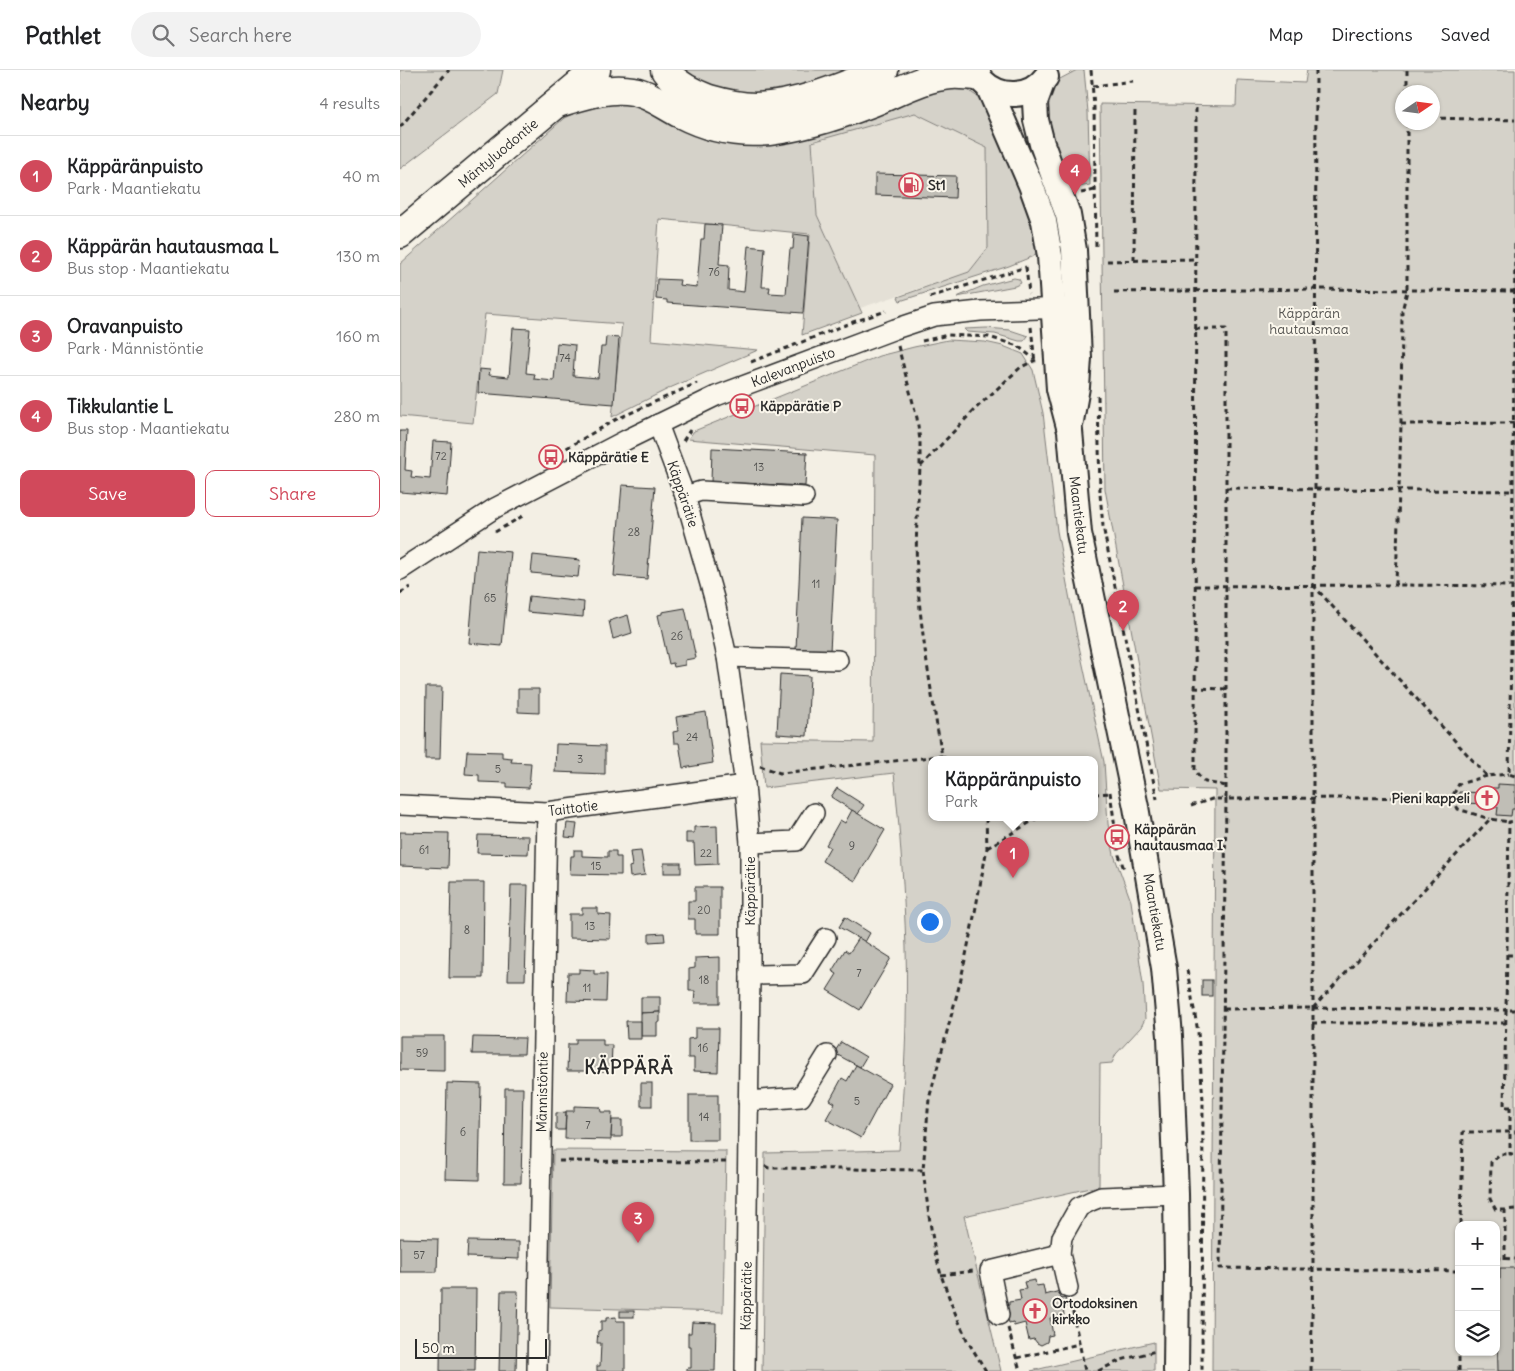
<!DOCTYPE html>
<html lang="en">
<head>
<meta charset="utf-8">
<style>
  body { margin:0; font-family:Delius,sans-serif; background:#f2f2f2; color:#202124 }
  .controls { position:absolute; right:15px; bottom:15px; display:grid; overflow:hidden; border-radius:10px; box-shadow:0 1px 4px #0004 }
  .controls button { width:45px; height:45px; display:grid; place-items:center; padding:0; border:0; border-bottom:1px solid #e0e0e0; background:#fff; color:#202124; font:25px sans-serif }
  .compass { position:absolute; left:995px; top:15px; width:45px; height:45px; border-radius:50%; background:#fff; box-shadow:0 1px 4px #0004; rotate:77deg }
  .scale { position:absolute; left:15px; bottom:12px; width:132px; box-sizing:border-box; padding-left:5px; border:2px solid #2b2b2b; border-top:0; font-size:14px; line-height:18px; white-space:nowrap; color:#2b2b2b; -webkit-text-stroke:4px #fbf7ec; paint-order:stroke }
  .you { position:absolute; left:529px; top:851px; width:18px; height:18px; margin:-12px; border:4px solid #fff; border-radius:50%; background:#1a73e8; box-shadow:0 0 0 8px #1a73e833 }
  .badge { display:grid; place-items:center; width:32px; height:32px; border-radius:50%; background:#d1495b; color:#fff; font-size:16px; font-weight:700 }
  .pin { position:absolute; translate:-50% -41px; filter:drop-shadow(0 1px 2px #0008) }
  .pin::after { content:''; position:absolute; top:26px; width:18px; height:15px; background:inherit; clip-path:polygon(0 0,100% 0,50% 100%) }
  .popup { position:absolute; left:528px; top:686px; width:170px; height:65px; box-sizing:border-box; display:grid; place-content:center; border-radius:10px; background:#fff; filter:drop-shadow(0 1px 4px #0005); font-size:16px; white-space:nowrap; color:#757577 }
  .popup b { font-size:19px; color:#202124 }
  .popup::after { content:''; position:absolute; left:50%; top:100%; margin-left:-10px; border:10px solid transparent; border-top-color:#fff }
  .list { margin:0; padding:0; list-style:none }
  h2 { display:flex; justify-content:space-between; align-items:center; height:65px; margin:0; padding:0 20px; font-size:21px }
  h2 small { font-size:16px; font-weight:400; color:#757577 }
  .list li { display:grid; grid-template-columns:32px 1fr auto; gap:15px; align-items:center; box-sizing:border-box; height:80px; padding:0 20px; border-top:1px solid #e0e0e0 }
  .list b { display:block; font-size:19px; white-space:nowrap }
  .list p { margin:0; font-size:16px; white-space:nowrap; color:#757577 }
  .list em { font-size:16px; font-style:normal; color:#757577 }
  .actions { display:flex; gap:10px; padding:15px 20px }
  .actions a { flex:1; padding:11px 0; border:1px solid #d1495b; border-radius:10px; text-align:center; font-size:18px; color:#d1495b }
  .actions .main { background:#d1495b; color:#fff }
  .icon { flex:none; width:28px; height:28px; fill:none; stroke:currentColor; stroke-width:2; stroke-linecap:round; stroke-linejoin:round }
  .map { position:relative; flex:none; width:1115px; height:1301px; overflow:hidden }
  header { display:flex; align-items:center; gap:30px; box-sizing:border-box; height:70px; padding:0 25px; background:#fff; border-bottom:1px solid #e0e0e0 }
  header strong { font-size:24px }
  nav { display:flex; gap:28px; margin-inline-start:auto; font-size:18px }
  .search { width:350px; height:45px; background:#f2f2f2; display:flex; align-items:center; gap:12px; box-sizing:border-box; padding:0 18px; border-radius:28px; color:#757577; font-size:19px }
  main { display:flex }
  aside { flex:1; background:#fff }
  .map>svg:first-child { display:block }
  .built { fill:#e4e0d6 }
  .green { fill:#d5d2c9; stroke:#807e7a; fill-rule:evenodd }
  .building { fill:#c0beb6; stroke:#2b2b2b }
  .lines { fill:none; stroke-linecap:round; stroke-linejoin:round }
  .minor-casing { stroke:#2b2b2b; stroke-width:22 }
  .major-casing { stroke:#2b2b2b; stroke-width:28 }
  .highway-casing { stroke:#2b2b2b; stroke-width:31 }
  .path { stroke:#2b2b2b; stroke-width:3; stroke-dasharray:5 4; stroke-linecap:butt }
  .minor { stroke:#fbf7ec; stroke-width:19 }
  .major { stroke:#fbf7ec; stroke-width:24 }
  .highway { stroke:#fbf7ec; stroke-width:28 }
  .labels { text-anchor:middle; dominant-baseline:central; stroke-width:4; stroke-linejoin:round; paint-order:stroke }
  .number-label { font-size:11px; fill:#50504e }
  .street-label { font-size:14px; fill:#2b2b2b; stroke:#fbf7ec }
  .poi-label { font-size:14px; font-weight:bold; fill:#2b2b2b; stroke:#fbf7ec; text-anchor:start }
  .park-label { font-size:14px; fill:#565552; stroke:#fbf7ec }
  .district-label { font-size:19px; font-weight:bold; letter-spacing:1px; fill:#2b2b2b; stroke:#fbf7ec }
</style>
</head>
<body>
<header>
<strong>Pathlet</strong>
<div class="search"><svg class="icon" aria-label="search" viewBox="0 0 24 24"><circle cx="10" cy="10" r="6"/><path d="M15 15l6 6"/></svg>Search here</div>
<nav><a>Map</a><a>Directions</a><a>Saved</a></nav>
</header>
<main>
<aside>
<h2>Nearby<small>4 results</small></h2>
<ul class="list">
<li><span class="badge">1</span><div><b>Käppäränpuisto</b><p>Park · Maantiekatu</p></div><em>40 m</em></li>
<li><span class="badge">2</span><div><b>Käppärän hautausmaa L</b><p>Bus stop · Maantiekatu</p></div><em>130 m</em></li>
<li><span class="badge">3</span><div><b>Oravanpuisto</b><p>Park · Männistöntie</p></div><em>160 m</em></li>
<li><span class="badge">4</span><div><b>Tikkulantie L</b><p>Bus stop · Maantiekatu</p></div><em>280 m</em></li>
</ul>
<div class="actions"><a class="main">Save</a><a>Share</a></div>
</aside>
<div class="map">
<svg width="1115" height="1301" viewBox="0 0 1115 1301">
  <rect width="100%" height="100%" fill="#f3efe4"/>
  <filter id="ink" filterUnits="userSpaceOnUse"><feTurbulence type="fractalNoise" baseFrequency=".02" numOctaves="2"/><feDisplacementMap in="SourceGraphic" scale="10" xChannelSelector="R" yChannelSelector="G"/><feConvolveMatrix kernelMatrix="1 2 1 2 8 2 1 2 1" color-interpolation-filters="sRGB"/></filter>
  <g filter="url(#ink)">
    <path class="built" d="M515,43L587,78L588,178L569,202L460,238L417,145L412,71Z"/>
    <g class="green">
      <path d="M0,0H103L98,24L0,99Z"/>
      <path d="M277,0H464L367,27L327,24Z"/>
      <path d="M677,0H684L688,42L690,115L671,118L663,102L645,46L648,23L658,10Z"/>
      <path d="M907,0H1115V1301H812L815,720L761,719L705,419L700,34L836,36L837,10L905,13ZM1002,22H1032V52H1002ZM1059,1155H1096V1282H1059Z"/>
      <path d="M541,15L563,17L578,27L592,46L631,147L637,171L636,185L609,196L500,231L498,227L569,202L588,178L587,78L515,43L412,72L417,145L462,243L402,265L410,164L259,149L251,270L358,280L272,317L212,347L222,254L85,244L73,353L0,346V194L164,48L195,33L224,31L249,41Z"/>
      <path d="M614,208L619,209L621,213L615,216L557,227L583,216Z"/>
      <path d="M587,258L610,260L628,266L624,271H619L595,264L567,262L564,259Z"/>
      <path d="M548,270L585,272L603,276L623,284L633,300L643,343L657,461L677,567L704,692L708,754L714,785L731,831L743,914L745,949L741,957L716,984L712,993L700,994L699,1116L564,1146L601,1301H362L365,1083L499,1080C504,1013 508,945 506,878C504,819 500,761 494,703L364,718L360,670L473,672L475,385L288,369L294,361L479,286L514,277ZM532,689H694V747H532Z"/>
      <path d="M153,1080L326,1081L323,1242L150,1237Z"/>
      <path d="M754,1272V1301H631Z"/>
    </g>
    <g class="building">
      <path d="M475,104L556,106L555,128L475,125Z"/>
      <path d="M305,154L322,155L319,194L329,195L328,220L344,222L348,176L365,178L362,217H370L369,223L386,224L390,179H393L394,164L409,166L403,243L267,233V230L256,229L257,209L280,210L279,215L297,217L301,169H304Z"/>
      <path d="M113,258L130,259L126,303L135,304L134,309L154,311L157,273L175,275L173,306L198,308L201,277H205L206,267L219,268L214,334L78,323L79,299L90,300L89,305L109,307Z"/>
      <path d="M0,361H7L5,400L12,401L11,407L30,409L33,371L51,372L47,426L0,422Z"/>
      <path d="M312,378L407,383L405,416L311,412Z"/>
      <path d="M222,415L255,417L247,509L214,506Z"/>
      <path d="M402,448L437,450L430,581L396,579Z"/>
      <path d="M77,479L111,482L102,576L69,573Z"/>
      <path d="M133,485L180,490L178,507L131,503Z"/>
      <path d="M129,526L184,532L183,547L127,542Z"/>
      <path d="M285,538L296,588L285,590V595L274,597L273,593L269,594L258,545L262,544V542Z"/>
      <path d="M228,545L232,563L213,569L209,551Z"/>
      <path d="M380,604L410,606L407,666L377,664Z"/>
      <path d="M26,617H42L40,689H25Z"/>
      <path d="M118,619H139V643L118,642Z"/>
      <path d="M306,642L313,693L283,698L279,673H274L273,662L278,661L276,647Z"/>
      <path d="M156,674L205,676V704L155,702Z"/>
      <path d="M67,681L102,682V687L112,688L111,692L131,693L129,718L107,717V713L79,712V705L65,704Z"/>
      <path d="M1098,714L1115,715V739H1112L1111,746L1097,745L1098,737H1092V734L1059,733V722L1092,723V718H1098Z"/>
      <path d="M437,718L464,735L458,744L431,727Z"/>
      <path d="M452,740L485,760L455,811L422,791L430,777L426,775L440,750L445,753Z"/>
      <path d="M167,753L177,754L175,768L165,767Z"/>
      <path d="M317,756L318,794L295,795L294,773H286V763H294V757Z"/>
      <path d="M0,762L49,763L48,798L0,796Z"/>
      <path d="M78,765L129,766L128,784L77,783Z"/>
      <path d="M174,780H182V786L208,787V781H216V787H221V805L170,804L171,786H174Z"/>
      <path d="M241,781L245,805L230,807L229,797L232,796L230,782Z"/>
      <rect x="264" y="793" width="17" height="10"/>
      <path d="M51,812H84L83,908H49Z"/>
      <path d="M111,815H128L125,910H108Z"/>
      <path d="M295,817H320V864H295V849H288V831H295Z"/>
      <path d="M182,838H198V844L211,845L210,869L169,868V844H182Z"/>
      <path d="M445,847L470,863L465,872L439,857Z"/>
      <path d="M264,863L265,871L249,872V864Z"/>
      <path d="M459,868L491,888L460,940L427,920L437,904L432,901L445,880L449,883Z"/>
      <path d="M320,887V933H294L295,921H289V899L295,898V888Z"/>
      <path d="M179,899L194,900V904H207L206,932L167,931L168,903H179Z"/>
      <rect x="802" y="910" width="10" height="16"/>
      <path d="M241,927H260V942L241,943Z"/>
      <path d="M260,942V952L257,953V966H241V943Z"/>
      <path d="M226,951H241V969H227Z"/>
      <path d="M295,958H319L318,1002L294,1001V988H288V969L295,968Z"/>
      <path d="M0,966H44V1001L0,1000Z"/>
      <path d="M73,967L125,968L124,984H72Z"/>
      <path d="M176,969H203V975H212L211,1001H167L168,974H176Z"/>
      <path d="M441,972L466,987L460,997L434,983Z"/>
      <path d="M456,995L490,1014L461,1068L426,1049L435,1033L430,1030L442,1008L447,1011Z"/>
      <path d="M47,1013L81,1014L79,1110L45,1109Z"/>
      <rect x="241" y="1013" width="11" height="23"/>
      <path d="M105,1018H123L121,1113H104Z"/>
      <rect x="289" y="1025" width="29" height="45"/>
      <path d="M174,1036L200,1037L201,1042H212L211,1070L165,1069L166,1041H174Z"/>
      <path d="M166,1042L165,1060H156V1043Z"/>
      <path d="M212,1050H222V1067H211Z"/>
      <path d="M0,1168L38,1169L37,1202H0Z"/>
      <path d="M68,1171L119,1172V1189L67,1187Z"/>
      <path d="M1100,1198H1115V1301H1098L1096,1209H1100Z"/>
      <path d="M635,1210L636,1216L643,1215L645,1225L660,1221L661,1229L665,1228L667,1236L663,1237L664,1245L650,1248L653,1265L648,1266L647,1272L641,1275L637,1273L634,1269L629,1270L625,1253L614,1256L613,1252L609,1253L605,1236L609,1235V1232L621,1230L619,1220L626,1219L624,1212Z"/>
      <path d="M41,1219H76L75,1301H40Z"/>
      <path d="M101,1221H118L116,1301H99Z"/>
      <rect x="220" y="1241" width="14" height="6"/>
      <path d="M216,1247V1251H225V1301H197V1296H200L201,1273H197L198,1261L201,1260V1251H206V1248Z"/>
      <path d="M292,1252L316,1253L315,1301H287V1298H291V1276H288V1263H291Z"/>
    </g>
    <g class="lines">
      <g class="minor-casing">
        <g id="minor">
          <path d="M258,354L285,426L314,528L327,587L345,715L350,773V905L345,1301"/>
          <path d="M285,426L301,421L404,427"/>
          <path d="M0,500L95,438L226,370L316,326L495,259L534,246L580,241L666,238"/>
          <path d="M327,587L438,590"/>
          <path d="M0,735L147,742L345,715"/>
          <path d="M350,773L396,771L414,743"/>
          <path d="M350,905L403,904L426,868"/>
          <path d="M348,1031L401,1027L427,985"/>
          <path d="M668,1218L660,1184L662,1167L679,1137L691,1131L701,1127L776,1124"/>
          <path d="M599,1245L590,1201L660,1184"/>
          <path d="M137,1301L147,742"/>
        </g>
      </g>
      <g class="major-casing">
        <g id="major">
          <path d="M582,11C600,29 630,29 646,7"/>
          <path d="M642,13L635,32L636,50L642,74L668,145L674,180L679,288L677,317L671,351"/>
          <path d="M589,18L631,115L644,151L650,186L659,319L670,361L679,463L736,737L764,898L770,966L776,1124L777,1196L776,1301"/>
        </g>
      </g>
      <g class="highway-casing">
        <g id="highway">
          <path d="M265,0C275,14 293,23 309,29C323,33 340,37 355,37C397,36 445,16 484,0"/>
          <path d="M158,33C182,26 208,16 233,21C250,24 265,36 281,44C308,58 339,64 369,61C403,57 437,46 468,34C495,24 522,7 551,5C559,4 569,6 577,6"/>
          <path d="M0,164L196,0"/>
        </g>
      </g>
      <g class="path">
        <path d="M691,0L694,37L696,177"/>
        <path d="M1007,0V22"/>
        <path d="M693,16L733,11"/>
        <path d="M796,38L795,701L805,712L826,716"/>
        <path d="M1032,48L1115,50"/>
        <path d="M1007,52V221L1002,241L1001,354L996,515L1115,516"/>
        <path d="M0,57L49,0"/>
        <path d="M681,123L695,120"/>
        <path d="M1115,174L1112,516L1109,704L1115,706"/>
        <path d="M734,190L735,37"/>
        <path d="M707,191L795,189"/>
        <path d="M626,197L629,224"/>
        <path d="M714,222L915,219L1114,221"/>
        <path d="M530,227L626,197"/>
        <path d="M631,257L635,293"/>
        <path d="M795,259H826V729L1052,727"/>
        <path d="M522,271L548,265L589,267L618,276L634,289"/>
        <path d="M498,276L517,348L520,371V396"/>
        <path d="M351,292L453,252L486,241"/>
        <path d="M698,326L700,424L703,456L757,729"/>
        <path d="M1001,354L1114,353"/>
        <path d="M283,371L290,360"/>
        <path d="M151,387L217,349L297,313"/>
        <path d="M826,418L1113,421"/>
        <path d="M95,462L126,444"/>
        <path d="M913,515L1087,706L1109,704"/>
        <path d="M795,516L996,515"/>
        <path d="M0,523L10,517"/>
        <path d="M794,618L826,619"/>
        <path d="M546,689L542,686C532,626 521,565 517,504C515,468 518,432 520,397L575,339L621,297L636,290"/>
        <path d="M360,696L380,703L542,686"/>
        <path d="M1087,706L1059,714L1052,727L1058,739L1090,749"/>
        <path d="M710,722L719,785L724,799"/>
        <path d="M694,724L711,723"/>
        <path d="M791,736L812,729H826L820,1198L1059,1201"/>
        <path d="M587,778L639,747"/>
        <path d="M1107,885H1115"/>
        <path d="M787,900L798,962L803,1030L802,1301"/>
        <path d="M913,938L1090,749L1109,752"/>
        <path d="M824,939L912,938L1106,940L1109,752L1115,751"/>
        <path d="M1115,940H1106L1104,1037H1115"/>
        <path d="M912,953H1106"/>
        <path d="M1110,1037V1084H1115"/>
        <path d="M159,1091L330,1092"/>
        <path d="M365,1096L369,1098L523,1100"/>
        <path d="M1105,1140H1096L1090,1129L1091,1092L1100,1084H1110"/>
        <path d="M1061,1155L1063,1062H1115"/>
        <path d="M1096,1188L1115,1189"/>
        <path d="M1105,1189V1140L1115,1139"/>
        <path d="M541,1205L573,1201"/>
        <path d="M671,1233L685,1301"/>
        <path d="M608,1258L620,1301"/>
        <path d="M617,1288L679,1274"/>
        <path d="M586,1301L567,1270L553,1238L541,1205L535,1182L529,1146L523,1100L529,1029L561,909L575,842L587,778L586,747"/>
        <path d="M698,1301L721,1290L756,1281"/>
        <path d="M911,1301L913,1200V515L915,419L916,0"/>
        <path d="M1059,1301V1282"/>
      </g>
      <use href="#minor" class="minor"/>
      <use href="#major" class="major"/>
      <use href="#highway" class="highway"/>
    </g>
  </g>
  <defs>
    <g id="fuel-ring" transform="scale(1.25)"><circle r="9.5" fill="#fbf7ec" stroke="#d1495b" stroke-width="1.5"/><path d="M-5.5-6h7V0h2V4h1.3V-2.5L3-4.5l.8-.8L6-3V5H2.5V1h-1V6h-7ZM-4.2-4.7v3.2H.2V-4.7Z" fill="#d1495b"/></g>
    <g id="bus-ring" transform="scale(1.25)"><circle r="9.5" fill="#fbf7ec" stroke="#d1495b" stroke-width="1.5"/><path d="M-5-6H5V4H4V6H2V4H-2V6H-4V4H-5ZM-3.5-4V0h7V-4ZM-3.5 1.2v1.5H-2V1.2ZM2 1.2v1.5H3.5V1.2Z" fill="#d1495b"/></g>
    <g id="church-ring" transform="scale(1.25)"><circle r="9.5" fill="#fbf7ec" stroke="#d1495b" stroke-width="1.5"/><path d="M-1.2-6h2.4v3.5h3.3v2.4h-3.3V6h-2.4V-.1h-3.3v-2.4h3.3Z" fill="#d1495b"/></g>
  </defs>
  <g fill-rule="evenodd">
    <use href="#fuel-ring" x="511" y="115"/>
    <use href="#bus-ring" x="342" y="336"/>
    <use href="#bus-ring" x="151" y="387"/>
    <use href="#church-ring" x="1087" y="728"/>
    <use href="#bus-ring" x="717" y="767"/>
    <use href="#church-ring" x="635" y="1241"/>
  </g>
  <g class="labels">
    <g class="number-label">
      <text x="314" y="202">76</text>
      <text x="165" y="288">74</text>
      <text x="41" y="386">72</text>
      <text x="359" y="397">13</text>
      <text x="234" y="462">28</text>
      <text x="416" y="514">11</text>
      <text x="90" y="528">65</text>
      <text x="277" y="566">26</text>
      <text x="292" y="667">24</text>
      <text x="180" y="689">3</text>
      <text x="98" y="699">5</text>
      <text x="452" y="776">9</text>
      <text x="24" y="780">61</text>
      <text x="306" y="783">22</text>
      <text x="196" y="796">15</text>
      <text x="304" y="840">20</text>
      <text x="190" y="856">13</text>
      <text x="67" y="860">8</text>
      <text x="459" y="903">7</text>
      <text x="304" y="910">18</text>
      <text x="187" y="918">11</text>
      <text x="303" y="978">16</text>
      <text x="22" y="983">59</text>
      <text x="457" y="1031">5</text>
      <text x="304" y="1047">14</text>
      <text x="188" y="1055">7</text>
      <text x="63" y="1062">6</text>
      <text x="19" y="1185">57</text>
    </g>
    <g class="street-label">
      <text transform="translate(98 83) rotate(-40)">Mäntyluodontie</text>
      <text transform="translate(393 297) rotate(-21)">Kalevanpuisto</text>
      <text transform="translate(283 424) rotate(71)">Käppärätie</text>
      <text transform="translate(679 445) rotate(83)">Maantiekatu</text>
      <text transform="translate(173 738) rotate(-7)">Taittotie</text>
      <text transform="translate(350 821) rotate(-90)">Käppärätie</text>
      <text transform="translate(755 842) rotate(80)">Maantiekatu</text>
      <text transform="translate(142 1022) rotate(-89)">Männistöntie</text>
      <text transform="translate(346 1226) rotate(-89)">Käppärätie</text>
    </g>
    <g class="poi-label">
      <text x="528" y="115">St1</text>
      <text x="360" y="336">Käppärätie P</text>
      <text x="168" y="387">Käppärätie E</text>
      <text x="1070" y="728" text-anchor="end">Pieni kappeli</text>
      <text x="734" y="759">Käppärän<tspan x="734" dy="16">hautausmaa I</tspan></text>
      <text x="652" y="1233">Ortodoksinen<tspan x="652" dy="16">kirkko</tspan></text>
    </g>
    <g class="park-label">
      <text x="909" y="243">Käppärän<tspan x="909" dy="16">hautausmaa</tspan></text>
    </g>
    <g class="district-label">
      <text x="229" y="997">KÄPPÄRÄ</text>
    </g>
  </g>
</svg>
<div class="controls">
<button>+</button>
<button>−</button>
<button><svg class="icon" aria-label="layers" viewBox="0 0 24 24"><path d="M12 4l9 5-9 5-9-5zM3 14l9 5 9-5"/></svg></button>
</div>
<svg class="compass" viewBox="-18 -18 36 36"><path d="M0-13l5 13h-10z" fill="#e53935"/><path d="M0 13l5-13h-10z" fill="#757577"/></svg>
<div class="scale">50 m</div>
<div class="you"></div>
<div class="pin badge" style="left:613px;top:808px">1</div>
<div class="popup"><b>Käppäränpuisto</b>Park</div>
<div class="pin badge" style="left:723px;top:561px">2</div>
<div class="pin badge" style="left:238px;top:1173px">3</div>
<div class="pin badge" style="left:675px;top:125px">4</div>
</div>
</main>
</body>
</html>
